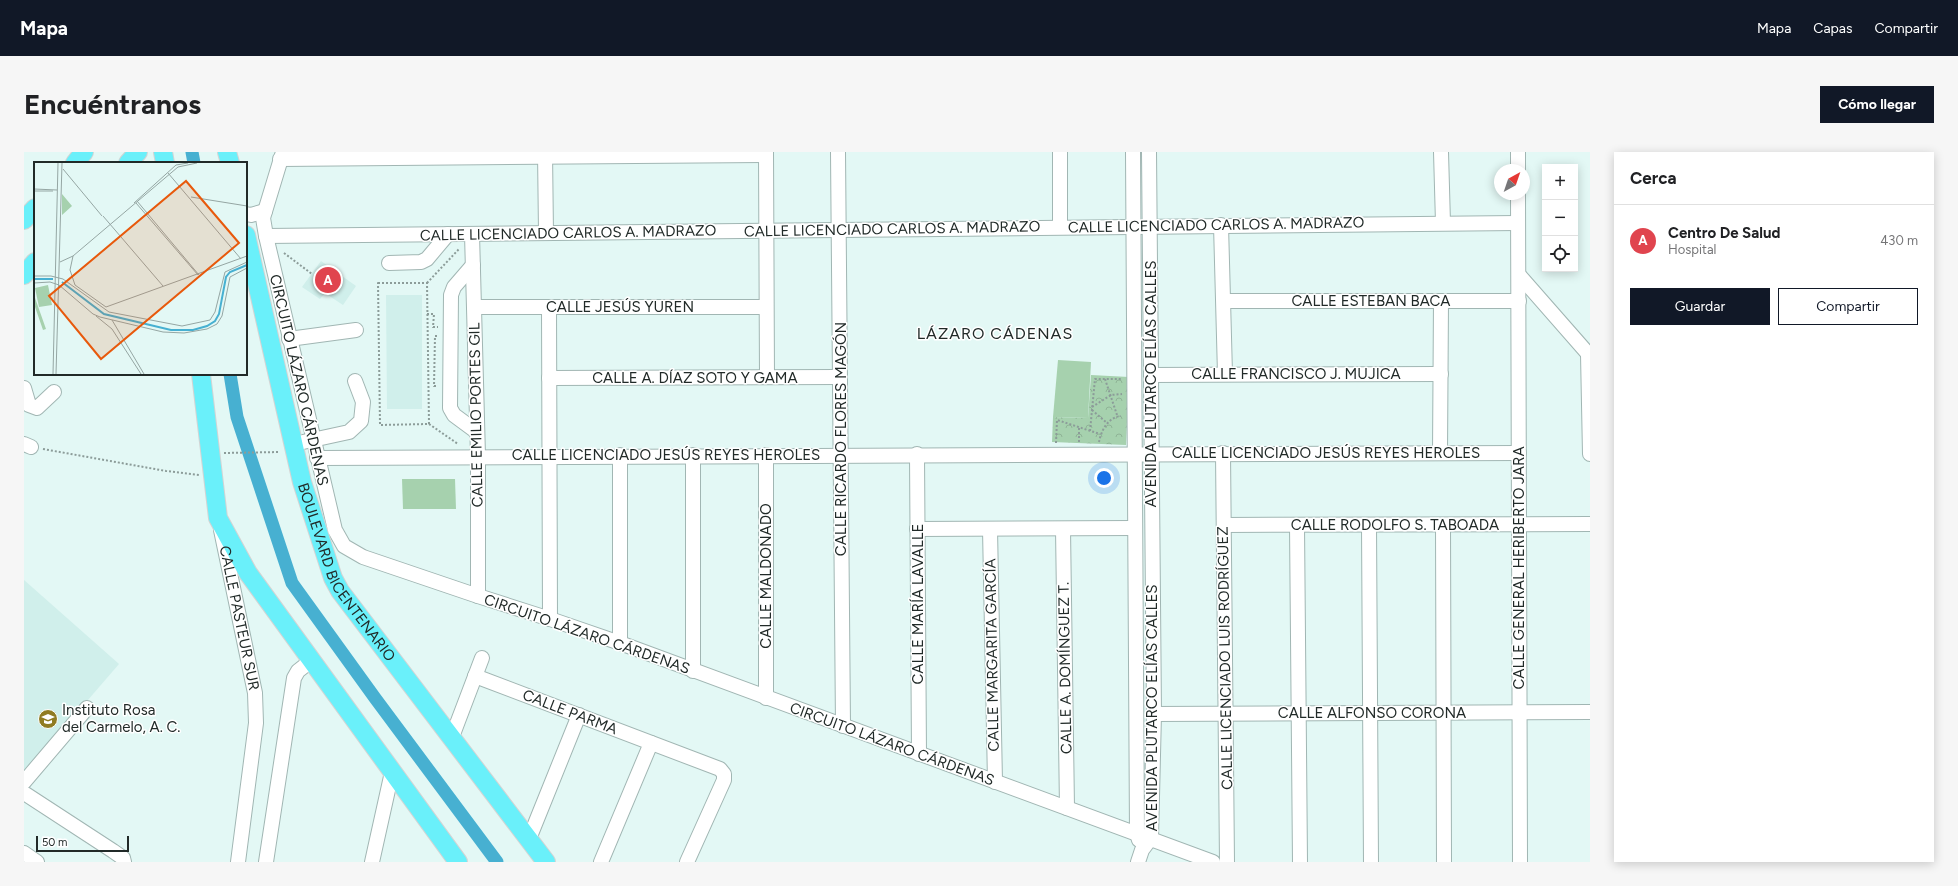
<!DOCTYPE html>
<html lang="es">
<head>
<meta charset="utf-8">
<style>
  body { margin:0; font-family:Figtree,sans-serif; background:#f6f6f6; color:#202124 }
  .controls { position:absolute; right:12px; top:12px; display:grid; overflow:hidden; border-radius:0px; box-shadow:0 2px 10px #0003 }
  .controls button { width:36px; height:36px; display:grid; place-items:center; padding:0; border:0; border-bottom:1px solid #e0e0e0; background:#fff; color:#202124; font:20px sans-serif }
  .compass { position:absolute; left:1470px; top:12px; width:36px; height:36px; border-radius:50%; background:#fff; box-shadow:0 2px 10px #0003; rotate:40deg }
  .scale { position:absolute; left:12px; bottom:10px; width:93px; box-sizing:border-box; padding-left:4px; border:2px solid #212a28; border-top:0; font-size:11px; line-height:14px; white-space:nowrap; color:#212a28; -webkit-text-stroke:3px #fff; paint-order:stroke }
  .you { position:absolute; left:1080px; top:326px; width:14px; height:14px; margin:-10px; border:3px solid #fff; border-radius:50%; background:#1a73e8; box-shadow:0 0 0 6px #1a73e833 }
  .badge { display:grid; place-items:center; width:26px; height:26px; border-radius:50%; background:#111827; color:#fff; font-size:13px; font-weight:700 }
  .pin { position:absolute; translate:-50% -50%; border:2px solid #fff; box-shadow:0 1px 4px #0006 }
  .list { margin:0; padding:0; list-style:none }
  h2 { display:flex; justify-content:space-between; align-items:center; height:52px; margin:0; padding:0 16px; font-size:17px }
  h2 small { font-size:13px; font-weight:400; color:#757577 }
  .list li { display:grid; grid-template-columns:26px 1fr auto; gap:12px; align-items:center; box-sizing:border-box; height:72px; padding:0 16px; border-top:1px solid #e0e0e0 }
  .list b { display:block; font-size:15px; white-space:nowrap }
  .list p { margin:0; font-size:13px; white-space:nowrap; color:#757577 }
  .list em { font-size:13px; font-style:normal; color:#757577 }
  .actions { display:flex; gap:8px; padding:12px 16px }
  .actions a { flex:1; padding:9px 0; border:1px solid #111827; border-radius:0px; text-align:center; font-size:14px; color:#111827 }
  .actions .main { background:#111827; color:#fff }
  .icon { flex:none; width:22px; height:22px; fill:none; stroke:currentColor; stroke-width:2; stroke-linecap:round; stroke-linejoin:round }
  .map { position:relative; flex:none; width:1566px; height:710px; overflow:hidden; border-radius:0px }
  header { display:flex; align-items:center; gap:24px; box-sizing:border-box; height:56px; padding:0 20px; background:#111827; color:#fff }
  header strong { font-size:19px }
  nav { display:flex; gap:22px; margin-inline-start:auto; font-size:14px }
  .intro { display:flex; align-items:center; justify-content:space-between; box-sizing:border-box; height:96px; padding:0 24px }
  h1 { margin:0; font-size:28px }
  .button { padding:10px 18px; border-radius:0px; background:#111827; color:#fff; font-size:14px; font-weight:700 }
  main { display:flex; gap:24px; padding:0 24px }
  aside { flex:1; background:#fff; border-radius:0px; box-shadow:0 2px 10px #0003 }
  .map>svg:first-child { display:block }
  .built { fill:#d0efeb }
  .park { fill:url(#park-crowns) }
  .garden { fill:#a6d1ae }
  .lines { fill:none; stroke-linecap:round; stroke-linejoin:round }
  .canal { stroke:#47b0d1; stroke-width:13 }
  .minor-casing { stroke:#a1b6b3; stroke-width:16 }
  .major-casing { stroke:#d3d4d4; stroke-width:20 }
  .path { stroke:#8c9c99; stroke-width:2; stroke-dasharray:2 2; stroke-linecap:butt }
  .minor { stroke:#fff; stroke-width:14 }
  .major { stroke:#6af0fa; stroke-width:18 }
  .labels { text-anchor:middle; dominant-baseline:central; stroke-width:3; stroke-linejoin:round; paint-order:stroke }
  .street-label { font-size:15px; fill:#212a28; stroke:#fff }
  .poi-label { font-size:15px; fill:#212a28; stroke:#fff; text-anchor:start }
  .neighbourhood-label { font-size:16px; letter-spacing:1px; fill:#212a28; stroke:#fff }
  .inset-river { fill:none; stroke:#47b0d1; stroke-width:2 }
  .inset-road { fill:none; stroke:#95a6a3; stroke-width:1 }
  .view { fill:#e8590c; fill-opacity:0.15; stroke:#e8590c; stroke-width:2 }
  .inset-edge { fill:none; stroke:#212a28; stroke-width:2 }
</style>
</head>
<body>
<header>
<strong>Mapa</strong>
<nav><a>Mapa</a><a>Capas</a><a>Compartir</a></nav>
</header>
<div class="intro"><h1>Encuéntranos</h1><a class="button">Cómo llegar</a></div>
<main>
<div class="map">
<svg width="1566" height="710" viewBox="0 0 1566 710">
  <defs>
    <pattern id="park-crowns" width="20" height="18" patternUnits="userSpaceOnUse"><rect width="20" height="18" fill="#a6d1ae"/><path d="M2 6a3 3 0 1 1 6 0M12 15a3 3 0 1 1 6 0" fill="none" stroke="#8fb496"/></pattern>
  </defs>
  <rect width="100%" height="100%" fill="#e3f8f5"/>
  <g class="built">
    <path d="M297,109L332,134L319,153L301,141L296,147L278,135Z"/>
    <path d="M362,143H398V257H363Z"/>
    <path d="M0,428L95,512L0,622Z"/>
  </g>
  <path class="park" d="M1067,223L1105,225L1102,293L1028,290L1029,265L1064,266Z"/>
  <g class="garden">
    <path d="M1034,208L1067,210L1064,266L1029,265Z"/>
    <path d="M378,327H431L432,357H379Z"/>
  </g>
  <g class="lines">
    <g class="canal">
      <path d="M168,0L170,11"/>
      <path d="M206,222L213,265L268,431L351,546L473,710"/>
    </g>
    <g class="minor-casing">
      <g id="minor">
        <path d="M259,0L239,66L242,84L311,378L320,394L339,405L454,444L526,467L596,491L1189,710"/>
        <path d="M521,0L522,81"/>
        <path d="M742,0L743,225"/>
        <path d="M814,0L819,574"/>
        <path d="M1109,0L1113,681L1115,688"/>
        <path d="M1417,0L1419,71"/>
        <path d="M1494,0V18"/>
        <path d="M256,7L742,3"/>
        <path d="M1494,42L1496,710"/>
        <path d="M222,62L227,63L241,59"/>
        <path d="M1197,73L1201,222"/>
        <path d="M1036,75V0"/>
        <path d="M448,82L454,304V444"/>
        <path d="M242,84L1494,71"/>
        <path d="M365,111L397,110L403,107L424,82"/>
        <path d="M449,113L430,135L427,143L426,256L430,263L453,280"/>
        <path d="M1495,123L1566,204"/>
        <path d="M1200,149H1495"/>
        <path d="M450,155H742"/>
        <path d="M525,155L526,467"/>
        <path d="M265,187L332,178"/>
        <path d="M1564,202L1566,302"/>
        <path d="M1127,223L1417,222"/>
        <path d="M525,226L816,225"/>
        <path d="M0,236L5,253L13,256L30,240"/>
        <path d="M279,290L325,280L337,269L339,250L331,229"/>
        <path d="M0,292L7,295"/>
        <path d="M1199,301L1203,710"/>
        <path d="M1416,301L1417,149"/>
        <path d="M893,302L895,602"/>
        <path d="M596,303V491"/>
        <path d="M742,303V546"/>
        <path d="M293,306L1495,301"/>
        <path d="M1200,373L1566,372"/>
        <path d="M1273,373L1276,710"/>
        <path d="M1345,373L1347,710"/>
        <path d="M1419,373L1420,710"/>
        <path d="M893,377L1111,376"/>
        <path d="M966,377L971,630"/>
        <path d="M1039,377L1043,656"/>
        <path id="s1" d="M197,378L231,541L232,571L214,710"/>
        <path d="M669,519V303"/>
        <path d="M451,524L696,617L700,622V628L663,710"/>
        <path d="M1130,562L1566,560"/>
        <path d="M428,585L458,506"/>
        <path d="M0,630L63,556"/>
        <path d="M0,641L89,699L99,706L100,710"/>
        <path d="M505,687L555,563"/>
        <path d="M0,701L13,710"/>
        <path d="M242,710L270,526L274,519L288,508"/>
        <path d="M348,710L368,620"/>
        <path d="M577,710L627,591"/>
        <path d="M1114,710L1118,698L1127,686L1130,562L1125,0"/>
      </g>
    </g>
    <g class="major-casing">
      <g id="major">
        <path d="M139,0L141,11"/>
        <path d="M203,0L206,11"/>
        <path d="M51,11L60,0"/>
        <path d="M104,11L114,0"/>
        <path d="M0,68L11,56"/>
        <path id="s2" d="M222,83L278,330L309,426L316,439L522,710"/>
        <path d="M0,123L11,110"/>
        <path d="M177,222L194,366L224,421L434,710"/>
      </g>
    </g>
    <g class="path">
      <path d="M260,101L288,122"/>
      <path d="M354,131H403L405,272L356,273Z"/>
      <path d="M403,131L435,97"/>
      <path d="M403,162H410L409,175H414"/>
      <path d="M413,184H411L410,234H414"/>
      <path d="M1081,227L1093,263"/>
      <path d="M1068,255L1087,243L1098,242"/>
      <path d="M1068,258L1083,271"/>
      <path d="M405,272L434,292"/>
      <path d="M1066,279L1071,227H1097"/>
      <path d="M1055,290V275"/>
      <path d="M1075,290C1077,279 1084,265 1097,264"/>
      <path d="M1032,291L1033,268L1076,282"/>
      <path d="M19,297L142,319L175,323"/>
      <path d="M200,301L256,300"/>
    </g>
    <use href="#minor" class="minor"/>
    <use href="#major" class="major"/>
  </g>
  <defs>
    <g id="school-disc" transform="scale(1)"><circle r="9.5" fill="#907c23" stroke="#fff"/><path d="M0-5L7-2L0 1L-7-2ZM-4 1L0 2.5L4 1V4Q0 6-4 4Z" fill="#fff"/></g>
  </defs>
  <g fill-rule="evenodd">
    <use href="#school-disc" x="24" y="567"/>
  </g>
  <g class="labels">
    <g class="street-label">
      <text transform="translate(1192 73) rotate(-1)">CALLE LICENCIADO CARLOS A. MADRAZO</text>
      <text transform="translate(868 77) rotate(-1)">CALLE LICENCIADO CARLOS A. MADRAZO</text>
      <text transform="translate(544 81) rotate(-1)">CALLE LICENCIADO CARLOS A. MADRAZO</text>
      <text x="1347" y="149">CALLE ESTEBAN BACA</text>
      <text x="596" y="155">CALLE JESÚS YUREN</text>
      <text x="1272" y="222">CALLE FRANCISCO J. MUJICA</text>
      <text x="671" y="226">CALLE A. DÍAZ SOTO Y GAMA</text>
      <text transform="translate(275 228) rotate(77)">CIRCUITO LÁZARO CÁRDENAS</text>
      <text transform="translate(1127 232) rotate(-90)">AVENIDA PLUTARCO ELÍAS CALLES</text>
      <text transform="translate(452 263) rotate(-91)">CALLE EMILIO PORTES GIL</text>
      <text transform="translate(817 287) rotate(-90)">CALLE RICARDO FLORES MAGÓN</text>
      <text x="1302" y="301">CALLE LICENCIADO JESÚS REYES HEROLES</text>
      <text x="642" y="303">CALLE LICENCIADO JESÚS REYES HEROLES</text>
      <text x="1371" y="373">CALLE RODOLFO S. TABOADA</text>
      <text transform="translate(1495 416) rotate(-90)">CALLE GENERAL HERIBERTO JARA</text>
      <text stroke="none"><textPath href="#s2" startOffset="355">BOULEVARD BICENTENARIO</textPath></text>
      <text transform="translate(742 424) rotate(-90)">CALLE MALDONADO</text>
      <text transform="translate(894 452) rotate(-90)">CALLE MARÍA LAVALLE</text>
      <text stroke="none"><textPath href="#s1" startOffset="90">CALLE PASTEUR SUR</textPath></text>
      <text transform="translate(563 482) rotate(19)">CIRCUITO LÁZARO CÁRDENAS</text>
      <text transform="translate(968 503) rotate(-91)">CALLE MARGARITA GARCÍA</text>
      <text transform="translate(1201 506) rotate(-91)">CALLE LICENCIADO LUIS RODRÍGUEZ</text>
      <text transform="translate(1041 516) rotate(-91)">CALLE A. DOMÍNGUEZ T.</text>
      <text transform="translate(1128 556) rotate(-90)">AVENIDA PLUTARCO ELÍAS CALLES</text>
      <text transform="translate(546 560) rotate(21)">CALLE PARMA</text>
      <text x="1348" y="561">CALLE ALFONSO CORONA</text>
      <text transform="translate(868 592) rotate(20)">CIRCUITO LÁZARO CÁRDENAS</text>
    </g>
    <g class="poi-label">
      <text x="38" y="558">Instituto Rosa<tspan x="38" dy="17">del Carmelo, A. C.</tspan></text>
    </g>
    <g class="neighbourhood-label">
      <text x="971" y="181">LÁZARO CÁDENAS</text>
    </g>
  </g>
  <g transform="translate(10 10)">
    <rect width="213" height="213" fill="#e3f8f5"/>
    <path d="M28,32L38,44L28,53ZM0,133L12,167L9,168L0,142Z" fill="#a6d1ae"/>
    <path d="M14,123L18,143L5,145L1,126Z" fill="#a6d1ae"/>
    <path class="inset-river" d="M0,117H19M28,120L70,152L137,168H159L173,164L181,159L185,152L192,115L196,110L213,103"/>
    <path class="inset-road" d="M29,7L68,54M134,11L207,97M0,27L23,28M1,29H19M157,35L213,44M103,39L165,113M100,41L142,3L154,1M102,41L164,113M69,54L129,124M39,94L36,108L41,123L72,145L213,94M26,100L39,94L144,5L163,1M0,114H17L29,117L75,150L148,164L176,158L181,150L191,110L213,100M0,121L16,120L25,123L59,152L66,155L129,170L150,171L173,167L183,162L188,154L196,115L213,106M62,154L78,167L107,212M78,158L110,212M19,212L24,1M22,212L28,1"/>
    <path class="view" d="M152,19L205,81L67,197L15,134Z"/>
    <rect width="213" height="213" class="inset-edge"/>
  </g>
</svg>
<div class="controls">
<button>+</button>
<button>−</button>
<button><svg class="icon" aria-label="locate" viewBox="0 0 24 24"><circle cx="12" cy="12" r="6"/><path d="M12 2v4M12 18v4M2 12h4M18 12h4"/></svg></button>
</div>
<svg class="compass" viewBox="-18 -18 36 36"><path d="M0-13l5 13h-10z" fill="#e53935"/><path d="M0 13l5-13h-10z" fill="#757577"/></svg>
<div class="scale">50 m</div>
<div class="you"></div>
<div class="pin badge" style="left:304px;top:128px;background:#e0444e">A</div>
</div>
<aside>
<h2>Cerca<small></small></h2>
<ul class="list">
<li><span class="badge" style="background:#e0444e">A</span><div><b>Centro De Salud</b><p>Hospital</p></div><em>430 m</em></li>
</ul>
<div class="actions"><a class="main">Guardar</a><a>Compartir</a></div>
</aside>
</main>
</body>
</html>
